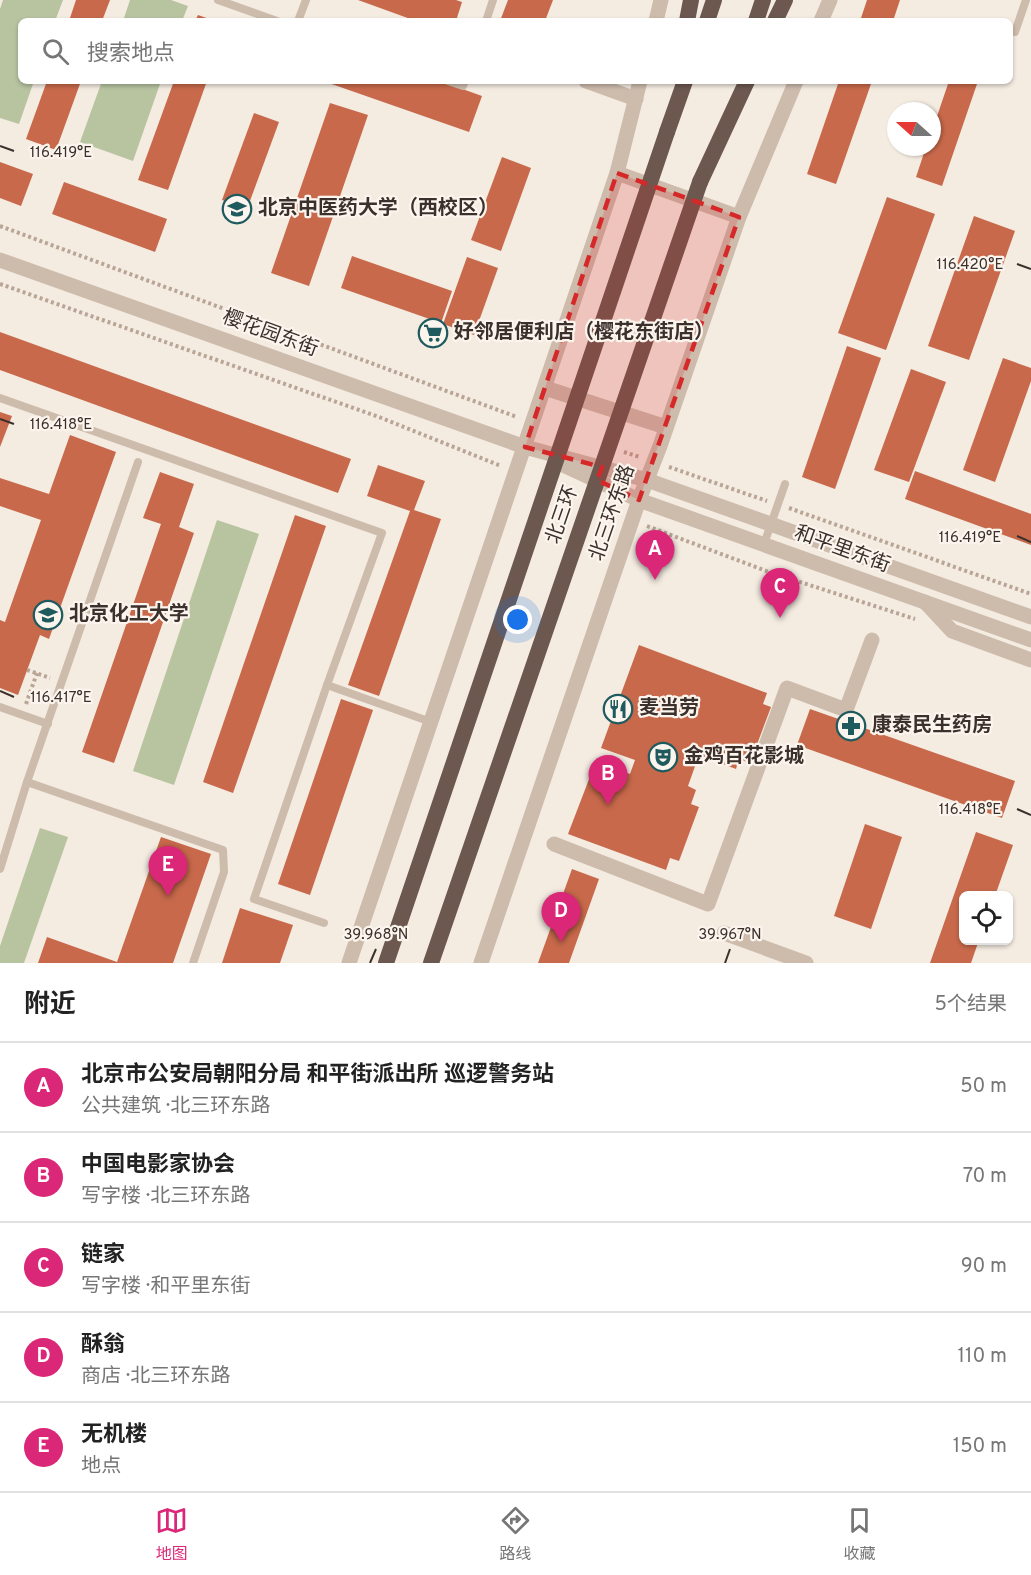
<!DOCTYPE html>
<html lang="zh">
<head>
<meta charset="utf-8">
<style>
  body { margin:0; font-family:Overpass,"Noto Sans SC",sans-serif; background:#f2f2f2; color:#222 }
  .controls { position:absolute; right:18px; bottom:18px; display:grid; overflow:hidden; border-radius:9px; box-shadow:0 2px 4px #0004 }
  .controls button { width:54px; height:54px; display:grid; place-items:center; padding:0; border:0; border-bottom:2px solid #e0e0e0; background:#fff; color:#222; font:30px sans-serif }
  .compass { position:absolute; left:887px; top:102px; width:54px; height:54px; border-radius:50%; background:#fff; box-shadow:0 2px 4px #0004; rotate:291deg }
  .you { position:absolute; left:518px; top:620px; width:21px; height:21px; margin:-15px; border:4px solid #fff; border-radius:50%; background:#1a73e8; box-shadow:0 0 0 9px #1a73e833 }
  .badge { display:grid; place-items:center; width:39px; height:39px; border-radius:50%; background:#db2777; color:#fff; font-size:20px; font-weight:700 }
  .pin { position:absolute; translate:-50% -50px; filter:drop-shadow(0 2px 3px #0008) }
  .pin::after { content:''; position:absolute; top:32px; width:21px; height:18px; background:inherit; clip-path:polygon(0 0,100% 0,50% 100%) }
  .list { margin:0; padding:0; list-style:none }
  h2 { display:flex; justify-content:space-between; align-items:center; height:78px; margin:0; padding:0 24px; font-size:26px }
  h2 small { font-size:20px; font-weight:400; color:#767676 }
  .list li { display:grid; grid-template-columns:39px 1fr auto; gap:18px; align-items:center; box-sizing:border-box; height:90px; padding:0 24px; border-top:2px solid #e0e0e0 }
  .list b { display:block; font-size:22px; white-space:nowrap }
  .list p { margin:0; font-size:20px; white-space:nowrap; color:#767676 }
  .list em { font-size:20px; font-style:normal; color:#767676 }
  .icon { flex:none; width:33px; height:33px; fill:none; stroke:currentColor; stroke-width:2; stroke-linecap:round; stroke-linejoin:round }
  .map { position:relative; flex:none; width:1031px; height:963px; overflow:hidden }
  .search { position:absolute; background:#fff; box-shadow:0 2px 4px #0004; left:18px; right:18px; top:18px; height:66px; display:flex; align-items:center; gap:15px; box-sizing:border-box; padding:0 21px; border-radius:9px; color:#767676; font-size:22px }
  .sheet { height:528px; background:#fff }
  nav { display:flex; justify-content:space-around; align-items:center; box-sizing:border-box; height:84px; border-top:2px solid #e0e0e0; background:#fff; font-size:16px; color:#767676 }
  nav a { display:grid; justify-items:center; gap:3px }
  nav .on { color:#db2777 }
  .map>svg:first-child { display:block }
  .green { fill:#b8c4a0 }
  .building { fill:#c8694b }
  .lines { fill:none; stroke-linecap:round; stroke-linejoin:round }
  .path { stroke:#b9a596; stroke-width:4; stroke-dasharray:3 3; stroke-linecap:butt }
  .service { stroke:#cdbbac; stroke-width:8 }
  .minor { stroke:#cdbbac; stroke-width:15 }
  .tertiary { stroke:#cdbbac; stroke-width:15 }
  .trunk { stroke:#6c584f; stroke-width:16 }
  .trunk-bridge { stroke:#6c584f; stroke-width:16 }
  .marked { fill:#d62828; fill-opacity:0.2; stroke:#d62828; stroke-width:4.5; stroke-dasharray:12 8; stroke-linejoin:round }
  .ticks { fill:none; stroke:#3b302b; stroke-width:2 }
  .labels { text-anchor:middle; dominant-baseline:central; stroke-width:4.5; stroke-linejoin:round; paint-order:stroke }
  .poi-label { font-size:20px; font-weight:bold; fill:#3b302b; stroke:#fbf5ee; text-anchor:start }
  .street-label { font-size:20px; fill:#3b302b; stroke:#fbf5ee }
  .ticks-label { font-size:15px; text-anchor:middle; fill:#3b302b; stroke:#fbf5ee; stroke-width:4.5; stroke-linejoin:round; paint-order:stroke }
</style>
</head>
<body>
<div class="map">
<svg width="1031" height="963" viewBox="0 0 1031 963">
  <rect width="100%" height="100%" fill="#f4ebe1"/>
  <g class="green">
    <path d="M3,0H63L55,21H21V81H34L19,124L0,118V9Z"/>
    <path d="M130,0H171L188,6L182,21H123Z"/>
    <path d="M102,81H161L133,161L80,142Z"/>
    <path d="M217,520L259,534L174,785L133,771Z"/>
    <path d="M40,828L68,837L24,963H0V946Z"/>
  </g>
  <g class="building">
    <path d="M76,0H110L102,21H69Z"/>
    <path d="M358,0H456L462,2L456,21H416Z"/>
    <path d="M508,0H553L545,21H500Z"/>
    <path d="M867,0H900L893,21H860Z"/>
    <path d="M198,15L215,21H195Z"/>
    <path d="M47,81H81L56,150L26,139Z"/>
    <path d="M174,81H207L168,190L138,180Z"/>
    <path d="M323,81H440L482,96L469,132Z"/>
    <path d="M839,81H872L836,184L807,174Z"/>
    <path d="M949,81H978L942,186L916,177L926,147H932V131Z"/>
    <path d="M330,103L368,115L309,286L271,273Z"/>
    <path d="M254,113L279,122L247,209L222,200Z"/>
    <path d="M502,157L531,168L501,251L471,240Z"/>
    <path d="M0,162L33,174L21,206L0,198Z"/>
    <path d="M64,182L167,219L155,252L52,214Z"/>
    <path d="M887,197L935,214L886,350L838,333Z"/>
    <path d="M974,216L1015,231L969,360L928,346Z"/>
    <path d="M352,256L452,291L441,323L341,288Z"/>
    <path d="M467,257L498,268L474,335L443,324Z"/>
    <path d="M0,332L351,459L338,493L0,370Z"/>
    <path d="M847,346L881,358L835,489L802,477Z"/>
    <path d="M1003,358L1031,368V381L995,482L963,470Z"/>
    <path d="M911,369L946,382L909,482L874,470Z"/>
    <path d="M0,412L12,416L0,447Z"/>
    <path d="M70,435L116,452L49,639L40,635L18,695L0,688V620L5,622L41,520L0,506V478L49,494Z"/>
    <path d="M378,465L425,481L414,510L441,519L379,696L348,685L410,511L367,496Z"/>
    <path d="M915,471L1031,514V545L905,499Z"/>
    <path d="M160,472L194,484L179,527L194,533L114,763L82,752L161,524L143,518Z"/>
    <path d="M295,515L326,526L233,793L203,782Z"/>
    <path d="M639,645L767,693L763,704L771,707L750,763L739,759L736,769L699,755L688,786L696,790L691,804L699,807L679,861L670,858L666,870L568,834L596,761L630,774L635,760L601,748Z"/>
    <path d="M341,699L373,710L310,895L278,884Z"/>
    <path d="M810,709L1015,781L1002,818L797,745Z"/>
    <path d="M865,824L902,837L871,929L834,916Z"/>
    <path d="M976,832L1013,845L995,896H964V940H979L971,963H930Z"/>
    <path d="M161,837L211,854L173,963H38L47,937L117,962Z"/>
    <path d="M572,869L599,879L569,963H538Z"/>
    <path d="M240,908L293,925L280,963H222Z"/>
  </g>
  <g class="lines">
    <g class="path">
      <path d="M0,226L517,417"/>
      <path d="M0,284L379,417L501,466"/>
      <path d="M624,452L640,457"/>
      <path d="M669,467L767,501"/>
      <path d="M789,508L1031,594"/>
      <path d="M647,526L769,572L915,619"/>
      <path d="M27,670L50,678"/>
      <path d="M26,704L37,673"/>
    </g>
    <g class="service">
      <path d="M218,0L277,21"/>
      <path d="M298,21L306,0"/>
      <path d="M486,21L493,0"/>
      <path d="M1015,32L1026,0"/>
      <path d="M448,81L463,86L465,81"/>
      <path d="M0,398L382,533L327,685L254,899L324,923"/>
      <path d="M764,544L785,484"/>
      <path d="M327,685L431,722"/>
      <path d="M0,707L48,724"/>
      <path d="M27,782L223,850L224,872L193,963"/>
      <path d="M0,869L27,782L138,462"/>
    </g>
    <g class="minor">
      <path d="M586,81L636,99"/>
      <path d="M925,602L952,631L1031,660"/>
      <path d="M554,844L708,904L787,688L846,710L872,640"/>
      <path d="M724,933L806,963"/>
    </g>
    <g class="tertiary">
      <path d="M656,21L661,0"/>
      <path d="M821,21L830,0"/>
      <path d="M617,173L739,217"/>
      <path d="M0,260L525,447L647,480L1031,617"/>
      <path d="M545,388L666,427"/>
      <path d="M563,465L639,500L1031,640"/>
      <path d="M349,963L617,173L640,81"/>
      <path d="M481,963L639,500L660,446L739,217L796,81"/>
    </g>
    <g class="trunk">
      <path d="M687,21L691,0"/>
      <path d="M707,21L714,0"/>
      <path d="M756,21L763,0"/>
      <path d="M775,21L785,0"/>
      <path d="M667,132L685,81"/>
      <path d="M700,182L747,81"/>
    </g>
    <g class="trunk-bridge">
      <path d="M386,963L667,132"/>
      <path d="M431,963L700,182"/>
    </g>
  </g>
  <path class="marked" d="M617,173L739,217L639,500L597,480L602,467L525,447Z"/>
  <path class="ticks" d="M0,146L14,151M1017,264L1031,269M0,419L14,424M1017,536L1031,542M0,691L14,697M1017,809L1031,815M370,963L376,949M725,963L730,949"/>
  <defs>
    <g id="university-ring" transform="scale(1.5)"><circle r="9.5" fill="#fbf5ee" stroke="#1f5a5e" stroke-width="1.5"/><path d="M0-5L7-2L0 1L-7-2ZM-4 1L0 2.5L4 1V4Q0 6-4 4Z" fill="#1f5a5e"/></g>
    <g id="supermarket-ring" transform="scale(1.5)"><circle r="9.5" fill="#fbf5ee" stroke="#1f5a5e" stroke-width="1.5"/><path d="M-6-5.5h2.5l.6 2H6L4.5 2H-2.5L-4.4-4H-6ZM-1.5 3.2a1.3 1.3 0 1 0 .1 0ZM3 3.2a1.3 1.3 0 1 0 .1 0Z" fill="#1f5a5e"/></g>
    <g id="restaurant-ring" transform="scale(1.5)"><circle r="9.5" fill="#fbf5ee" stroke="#1f5a5e" stroke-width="1.5"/><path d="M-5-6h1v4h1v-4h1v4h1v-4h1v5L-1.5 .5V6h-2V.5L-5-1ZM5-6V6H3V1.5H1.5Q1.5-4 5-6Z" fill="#1f5a5e"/></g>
    <g id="pharmacy-ring" transform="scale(1.5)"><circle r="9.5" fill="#fbf5ee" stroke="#1f5a5e" stroke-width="1.5"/><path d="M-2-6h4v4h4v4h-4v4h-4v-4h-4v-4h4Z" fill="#1f5a5e"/></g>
    <g id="theatre-ring" transform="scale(1.5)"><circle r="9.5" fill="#fbf5ee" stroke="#1f5a5e" stroke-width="1.5"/><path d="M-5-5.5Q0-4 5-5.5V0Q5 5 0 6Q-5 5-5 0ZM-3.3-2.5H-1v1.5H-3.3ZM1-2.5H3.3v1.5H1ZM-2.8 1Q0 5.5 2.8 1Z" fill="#1f5a5e"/></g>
  </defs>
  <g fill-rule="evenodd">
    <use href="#university-ring" x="237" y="209"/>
    <use href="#supermarket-ring" x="433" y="333"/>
    <use href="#university-ring" x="48" y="615"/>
    <use href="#restaurant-ring" x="618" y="709"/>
    <use href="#pharmacy-ring" x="851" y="726"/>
    <use href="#theatre-ring" x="663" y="757"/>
  </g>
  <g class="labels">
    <g class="poi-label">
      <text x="258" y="209">北京中医药大学（西校区）</text>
      <text x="454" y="333">好邻居便利店（樱花东街店）</text>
      <text x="69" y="615">北京化工大学</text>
      <text x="639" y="709">麦当劳</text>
      <text x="872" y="726">康泰民生药房</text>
      <text x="684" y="757">金鸡百花影城</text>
    </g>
    <g class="street-label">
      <text transform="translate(270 334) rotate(20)">樱花园东街</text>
      <text transform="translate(613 513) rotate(-71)">北三环东路</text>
      <text transform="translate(563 515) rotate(-71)">北三环</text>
      <text transform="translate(842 550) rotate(20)">和平里东街</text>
    </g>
  </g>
  <g class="ticks-label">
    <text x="61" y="157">116.419°E</text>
    <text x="970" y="269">116.420°E</text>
    <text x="61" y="429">116.418°E</text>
    <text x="970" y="542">116.419°E</text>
    <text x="61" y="702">116.417°E</text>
    <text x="970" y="814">116.418°E</text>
    <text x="376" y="939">39.968°N</text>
    <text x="730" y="939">39.967°N</text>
  </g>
</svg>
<div class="controls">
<button><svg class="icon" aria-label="locate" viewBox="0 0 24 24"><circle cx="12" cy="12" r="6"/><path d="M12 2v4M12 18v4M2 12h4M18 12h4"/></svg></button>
</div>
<svg class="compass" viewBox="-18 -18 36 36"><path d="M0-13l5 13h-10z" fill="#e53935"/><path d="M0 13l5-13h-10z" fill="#767676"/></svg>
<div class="you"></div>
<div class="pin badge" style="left:655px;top:580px">A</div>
<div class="pin badge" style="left:608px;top:805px">B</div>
<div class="pin badge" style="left:780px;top:618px">C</div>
<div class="pin badge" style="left:561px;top:942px">D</div>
<div class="pin badge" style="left:168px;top:896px">E</div>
<div class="search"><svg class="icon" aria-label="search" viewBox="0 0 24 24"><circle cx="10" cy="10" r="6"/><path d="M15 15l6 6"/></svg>搜索地点</div>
</div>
<section class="sheet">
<h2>附近<small>5个结果</small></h2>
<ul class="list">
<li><span class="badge">A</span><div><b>北京市公安局朝阳分局 和平街派出所 巡逻警务站</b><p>公共建筑 · 北三环东路</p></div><em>50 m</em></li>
<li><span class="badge">B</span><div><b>中国电影家协会</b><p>写字楼 · 北三环东路</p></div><em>70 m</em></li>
<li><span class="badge">C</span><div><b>链家</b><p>写字楼 · 和平里东街</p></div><em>90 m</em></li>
<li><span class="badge">D</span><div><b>酥翁</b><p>商店 · 北三环东路</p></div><em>110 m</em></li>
<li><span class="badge">E</span><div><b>无机楼</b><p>地点</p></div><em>150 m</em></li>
</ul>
</section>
<nav>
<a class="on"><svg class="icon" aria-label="map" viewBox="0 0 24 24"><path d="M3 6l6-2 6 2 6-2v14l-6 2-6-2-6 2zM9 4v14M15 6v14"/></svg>地图</a>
<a><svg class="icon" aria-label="directions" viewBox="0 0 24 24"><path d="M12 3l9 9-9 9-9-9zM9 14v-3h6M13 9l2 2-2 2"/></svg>路线</a>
<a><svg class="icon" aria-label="saved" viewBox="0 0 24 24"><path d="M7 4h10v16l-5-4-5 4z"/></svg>收藏</a>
</nav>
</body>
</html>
